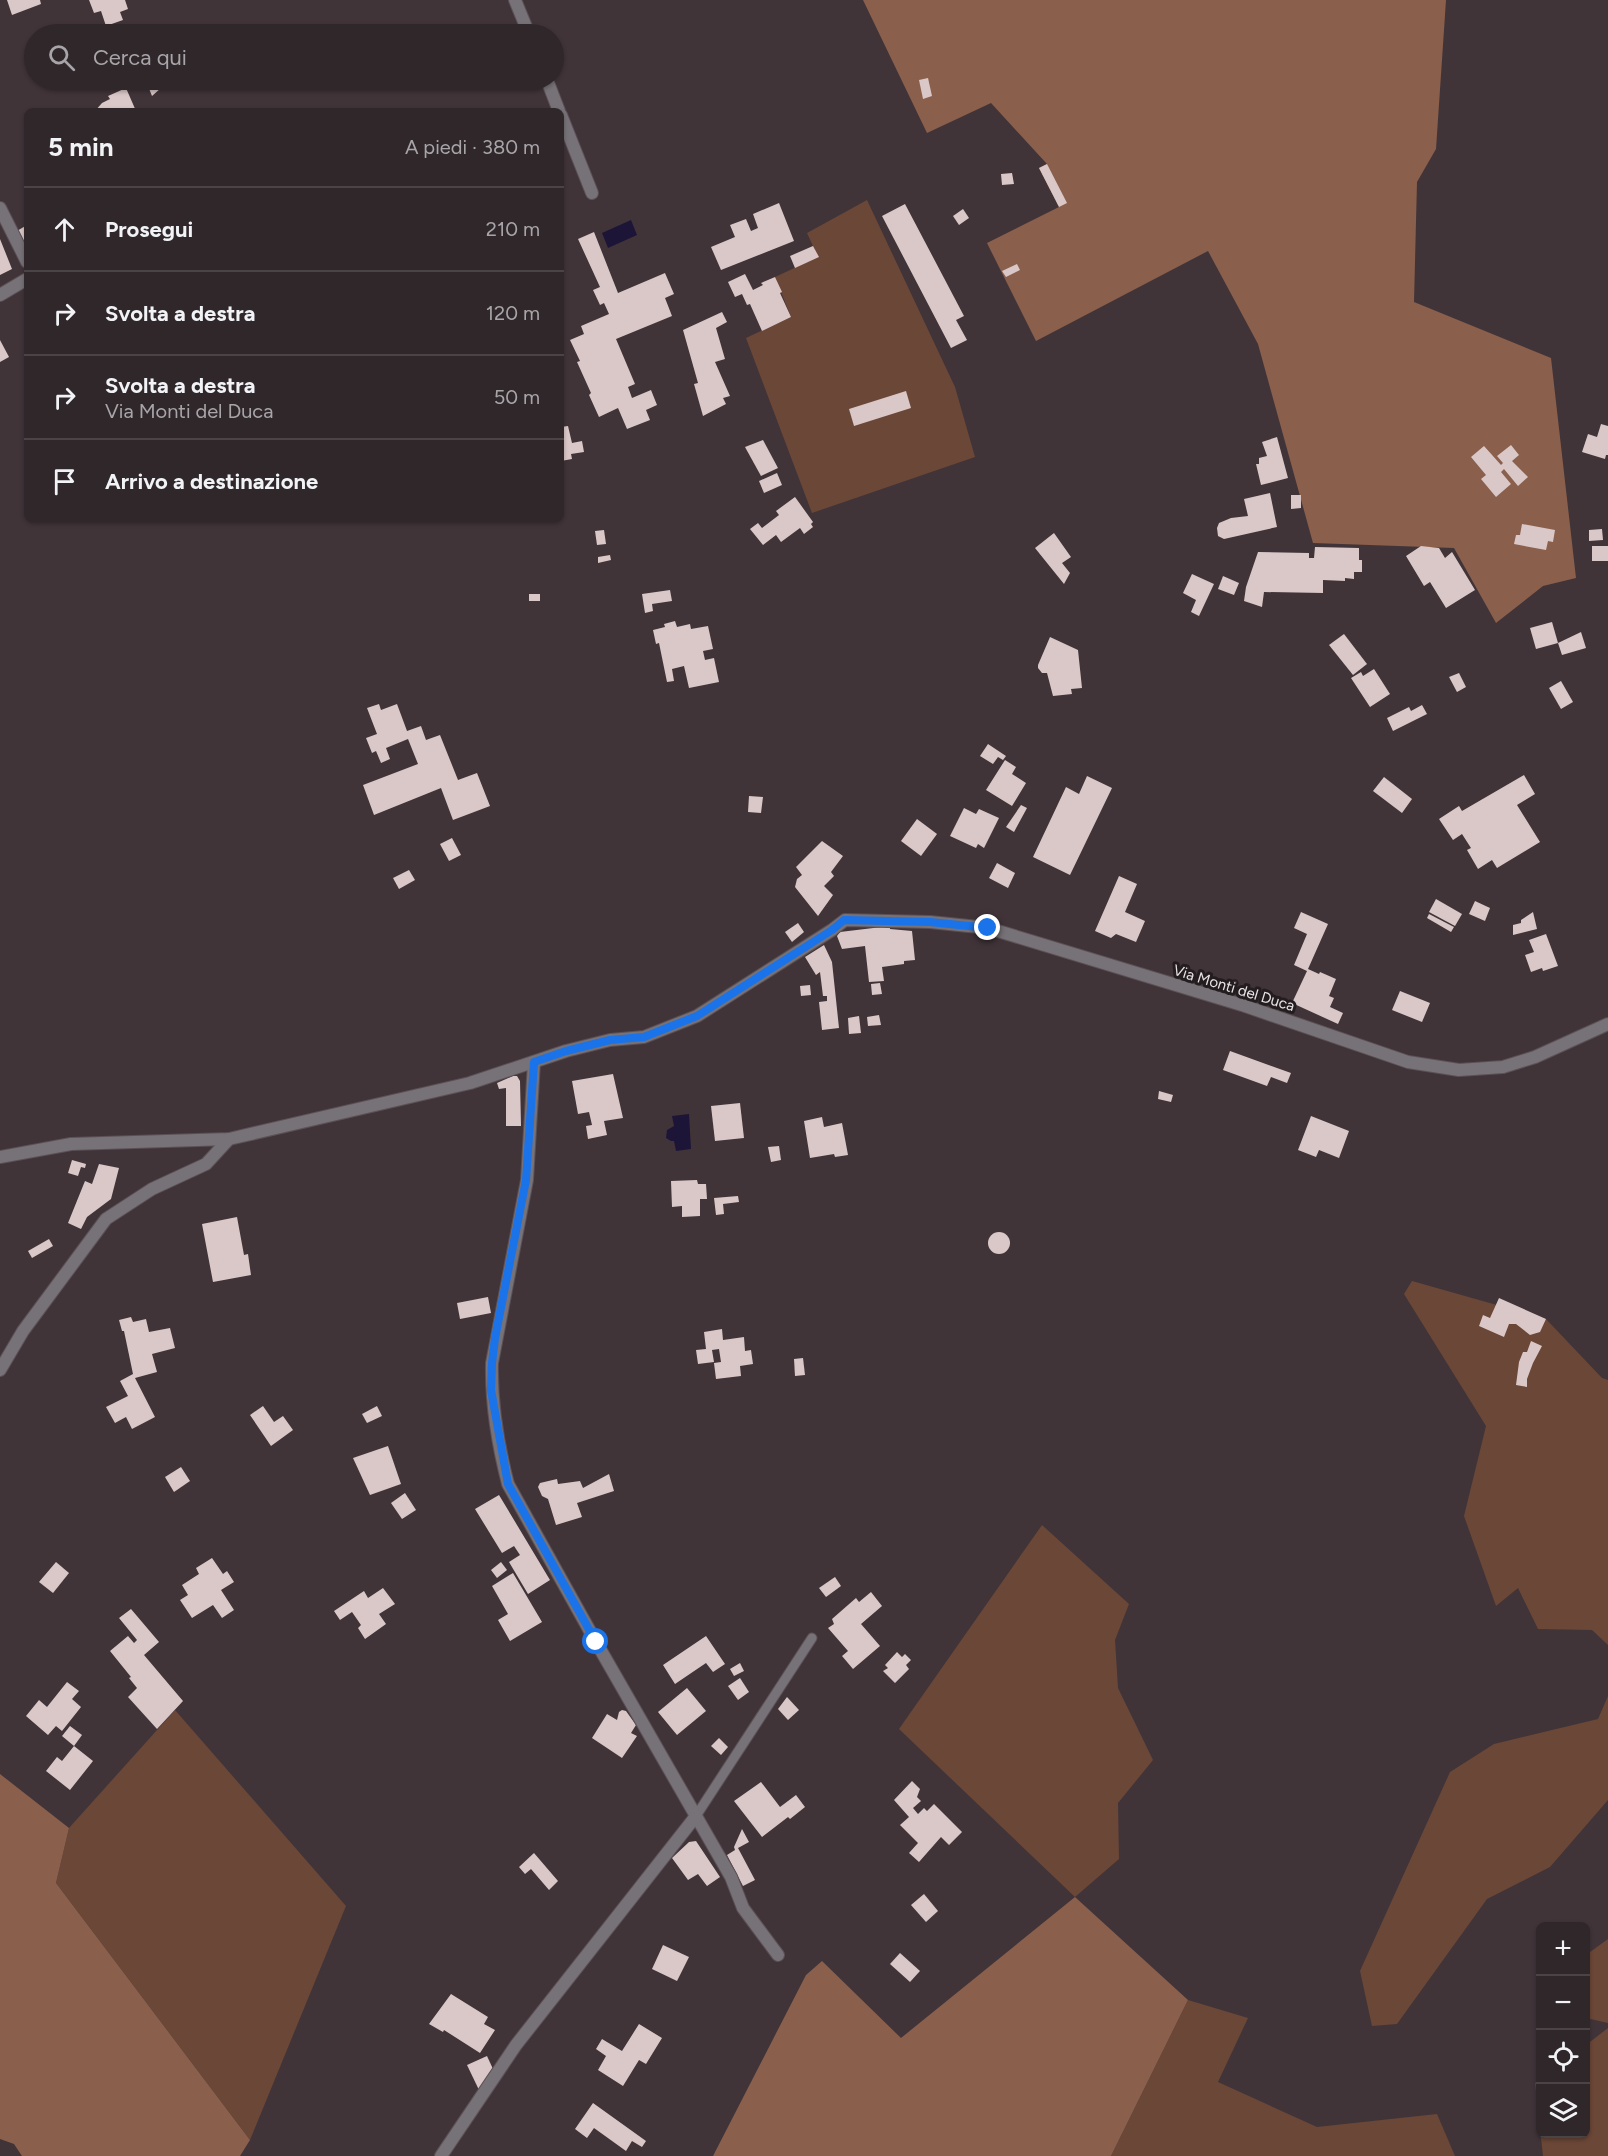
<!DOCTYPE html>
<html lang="it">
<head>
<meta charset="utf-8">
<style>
  body { margin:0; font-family:Figtree,sans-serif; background:#382f33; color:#f1f3f6 }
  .controls { position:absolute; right:18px; bottom:18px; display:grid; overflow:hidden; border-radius:9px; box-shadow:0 2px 4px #0004 }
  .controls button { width:54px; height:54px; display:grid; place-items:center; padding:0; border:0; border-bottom:2px solid #4b4447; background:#30272b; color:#f1f3f6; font:30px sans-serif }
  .stop { position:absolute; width:18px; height:18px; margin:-14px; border:4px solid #1a73e8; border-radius:50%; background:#fff }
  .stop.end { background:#1a73e8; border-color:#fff; box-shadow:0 2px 6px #0008 }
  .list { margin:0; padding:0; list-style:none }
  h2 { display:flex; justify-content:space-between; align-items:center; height:78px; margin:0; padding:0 24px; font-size:26px }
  h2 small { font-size:20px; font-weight:400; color:#a8a5a9 }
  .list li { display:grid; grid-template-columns:39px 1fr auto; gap:18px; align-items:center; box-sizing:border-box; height:84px; padding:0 24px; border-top:2px solid #4b4447 }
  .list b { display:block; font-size:22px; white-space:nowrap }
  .list p { margin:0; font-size:20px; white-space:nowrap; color:#a8a5a9 }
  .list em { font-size:20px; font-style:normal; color:#a8a5a9 }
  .icon { flex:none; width:33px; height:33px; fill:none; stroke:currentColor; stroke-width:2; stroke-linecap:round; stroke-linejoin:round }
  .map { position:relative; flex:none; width:1608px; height:2156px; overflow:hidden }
  .search { position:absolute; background:#30272b; box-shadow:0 2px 4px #0004; left:24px; top:24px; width:540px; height:66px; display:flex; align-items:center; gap:15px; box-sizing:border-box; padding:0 21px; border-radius:33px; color:#a8a5a9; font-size:22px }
  .panel { position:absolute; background:#30272b; box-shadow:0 2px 4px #0004; left:24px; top:108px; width:540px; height:414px; border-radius:9px }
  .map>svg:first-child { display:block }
  .green { fill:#6b4737 }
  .forest { fill:#8a5f4c }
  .water { fill:#1c1537 }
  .building { fill:#dac8c8 }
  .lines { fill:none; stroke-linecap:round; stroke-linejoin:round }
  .lane-casing { stroke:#5b5055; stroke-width:11 }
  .street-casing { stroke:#5b5055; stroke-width:14 }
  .lane { stroke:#767277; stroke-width:9 }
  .street { stroke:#767277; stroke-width:12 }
  .route { stroke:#1a73e8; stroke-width:8 }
  .labels { text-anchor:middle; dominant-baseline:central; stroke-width:6; stroke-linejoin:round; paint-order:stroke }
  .street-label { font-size:15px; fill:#eae3e6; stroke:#231d20 }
</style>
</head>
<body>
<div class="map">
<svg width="1608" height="2156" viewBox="0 0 1608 2156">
  <rect width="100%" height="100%" fill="#403439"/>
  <g class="green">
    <path d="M867,200L955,387L975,457L812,513L746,338L791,317L775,277L818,257L807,233Z"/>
    <path d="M1412,1281L1546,1319L1602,1378L1608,1380V1645L1592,1630L1538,1629L1518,1588L1496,1606L1464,1516L1486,1426L1404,1294Z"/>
    <path d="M1042,1525L1129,1604L1115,1640L1118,1688L1153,1760L1118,1803L1119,1859L1075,1897L899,1729Z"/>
    <path d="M1608,1696V1800L1550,1867L1487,1899L1397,2024L1372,2026L1360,1971L1450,1772L1494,1744L1598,1719Z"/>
    <path d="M175,1710L346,1906L250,2140L56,1883L69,1828Z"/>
    <path d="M1608,1939V2023L1586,2018V1955Z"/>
    <path d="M1188,2000L1248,2018L1218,2082L1317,2127L1437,2114L1455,2156H1111Z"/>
    <path d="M1608,2028V2156H1543L1535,2083L1540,2078V2134H1586V2045Z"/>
  </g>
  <g class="forest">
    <path d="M863,0H1446L1436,149L1417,182L1414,302L1551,358L1576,578L1543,586L1496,623L1454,548L1313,543L1258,344L1208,251L1036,341L987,243L1059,207L1039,168L1047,164L991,103L927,133Z"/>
    <path d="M0,1774L69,1828L56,1883L250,2140L240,2156H22L14,2144L0,2139Z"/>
    <path d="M1075,1897L1188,2000L1111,2156H713L806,1975L822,1961L901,2038Z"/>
  </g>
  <g class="water">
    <path d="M631,220L637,235L608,248L602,233Z"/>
    <path d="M689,1114L691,1149L676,1151L674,1141H671L666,1138L667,1130L674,1126L672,1116Z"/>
  </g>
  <g class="building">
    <path d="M7,0H40L41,4L12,15Z"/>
    <path d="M89,0H125L128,9L120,12L123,20L106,26L101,11L94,13Z"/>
    <path d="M928,78L932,96L923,99L919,80Z"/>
    <path d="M147,80H170L152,96L146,81Z"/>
    <path d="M126,88L136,111H95L102,103L110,99L108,96Z"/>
    <path d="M1047,164L1067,203L1059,207L1039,168Z"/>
    <path d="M1012,173L1014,184L1002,185L1001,174Z"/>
    <path d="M779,203L794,241L721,270L711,247L735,237L730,225L746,219L751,231L758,228L753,214Z"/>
    <path d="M905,204L964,316L956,320L967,340L951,348L882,216Z"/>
    <path d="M963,209L969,218L959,225L953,216Z"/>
    <path d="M27,225V241L24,243L17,231Z"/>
    <path d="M594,232L618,293L665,273L674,294L665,298L672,316L616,339L635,384L628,387L632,398L651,390L657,405L646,410L650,420L627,429L618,408L599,417L589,395L591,393L577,362L580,361L570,340L584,334L581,326L609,314L604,303L600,305L593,290L600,287L578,239Z"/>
    <path d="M0,239L12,269L0,275Z"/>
    <path d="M813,246L819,257L795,268L790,256Z"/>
    <path d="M1017,264L1020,270L1006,277L1002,271Z"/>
    <path d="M745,274L753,290L763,285L761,283L775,277L782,292L780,293L791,317L762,331L750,304L747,305L742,294L735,297L728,282Z"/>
    <path d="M722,312L727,322L716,328L725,359L715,362L730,396L723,398L726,404L703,416L694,384L698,383L683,330Z"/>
    <path d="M0,340L9,357L0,362Z"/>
    <path d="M906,391L911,408L854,426L849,409Z"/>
    <path d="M1601,424L1608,426V455H1606L1605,459L1582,452L1588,434L1597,437Z"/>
    <path d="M568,426L572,443L582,441L584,452L571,454L572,459L561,461V427Z"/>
    <path d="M1277,437L1288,478L1261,485L1256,464H1259V458L1267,456L1262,442Z"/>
    <path d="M763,440L778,468L761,476L745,447Z"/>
    <path d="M1511,445L1519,455L1512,461L1528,477L1518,486L1504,469L1501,472L1511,484L1496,497L1481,479L1486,475L1471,457L1484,446L1501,465L1503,463L1497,456Z"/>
    <path d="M777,473L782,485L764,493L759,481Z"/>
    <path d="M1270,493L1277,527L1224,539L1218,536L1217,528L1219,523L1231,518L1248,516L1244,499Z"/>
    <path d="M1291,495H1301V508L1291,509Z"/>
    <path d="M795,497L813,522L811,524L813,527L804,534L800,528L781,542L776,535L763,545L750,529L758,523L762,528L779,515L776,511Z"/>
    <path d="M1522,524L1555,530L1553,542L1548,541L1546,550L1514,544L1516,535H1520Z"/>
    <path d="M1602,529L1603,540L1589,541V530Z"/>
    <path d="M604,530L606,544L597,545L595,531Z"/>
    <path d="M1054,533L1071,557L1062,563L1070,573L1064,584L1035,548Z"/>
    <path d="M1421,546L1439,548L1445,558L1452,552L1475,590L1446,608L1430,582L1424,586L1406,556Z"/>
    <rect x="1592" y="546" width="16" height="15"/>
    <path d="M1315,547L1359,548V560H1362V572H1354V579L1345,578V581L1323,580V593L1264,592L1262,607L1244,601L1246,587L1258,552L1309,553V558H1314Z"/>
    <path d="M610,555L611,560L598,563V557Z"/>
    <path d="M1192,574L1214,584L1199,616L1191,612L1196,600L1183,593Z"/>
    <path d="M1223,576L1239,583L1234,595L1218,589Z"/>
    <path d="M670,590L672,601L652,604L653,611L645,613L642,594Z"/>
    <rect x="529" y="594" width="11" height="7"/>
    <path d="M675,621L677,627L690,624L691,629L708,626L713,649L703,651L705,660L714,658L719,682L689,688L684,666L672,669L674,681L667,682L659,643L656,644L653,630L665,627L664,624Z"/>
    <path d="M1552,622L1558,643L1536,649L1530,628Z"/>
    <path d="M1581,632L1586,648L1562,655L1558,643Z"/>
    <path d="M1344,634L1367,664L1353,675L1329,645Z"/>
    <path d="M1050,637L1078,650L1082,688L1071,689L1072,694L1053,696L1047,673H1042L1038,668V665Z"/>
    <path d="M1374,669L1390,694L1370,707L1351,678L1361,672L1363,676Z"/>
    <path d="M1459,673L1466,687L1457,692L1449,677Z"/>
    <path d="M1561,681L1573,702L1561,709L1549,688Z"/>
    <path d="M379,704L381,710L397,704L407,731L421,726L426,740L440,735L458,780L477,773L490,806L453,820L441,788L374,815L363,785L418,764L408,739L386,748L390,759L381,763L376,751L372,753L366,738L377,734L367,708Z"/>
    <path d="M1422,705L1427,714L1393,731L1387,718L1409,707L1411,711Z"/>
    <path d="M988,744L1006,756L1003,760L998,757L993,764L980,756Z"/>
    <path d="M1005,760L1016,767L1012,774L1026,783L1012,806L986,790Z"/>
    <path d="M1524,775L1535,794L1517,805L1540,842L1497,868L1492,860L1478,869L1467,850L1471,848L1462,834L1453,840L1439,819L1459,806L1462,811Z"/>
    <path d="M1087,776L1112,788L1070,875L1033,857L1066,787L1079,794Z"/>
    <path d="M1384,777L1412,799L1402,813L1373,791Z"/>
    <path d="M749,796L763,797L761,813L748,812Z"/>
    <path d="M1021,805L1027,808L1014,832L1006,827Z"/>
    <path d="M964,808L976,814L979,809L999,818L984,848L978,844L976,848L950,836Z"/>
    <path d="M917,819L937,834L921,856L901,841Z"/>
    <path d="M452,838L461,855L449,861L440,844Z"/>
    <path d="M822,841L843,856L831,872L834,876L824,886L833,895L818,916L795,887L797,879L802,875L796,867Z"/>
    <path d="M997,863L1015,873L1008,888L989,878Z"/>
    <path d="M409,870L415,880L399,889L393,878Z"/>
    <path d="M1119,876L1137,884L1125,912L1145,921L1136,942L1116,934L1111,938L1095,931Z"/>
    <path d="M1436,899L1462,914L1455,926L1429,912Z"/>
    <path d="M1475,901L1490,908L1485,921L1469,914Z"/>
    <path d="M1301,912L1328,924L1308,969L1319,974L1320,972L1336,979L1329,996L1334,998L1330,1007L1343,1013L1338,1024L1292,1003L1307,971L1294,965L1307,934L1294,928Z"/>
    <path d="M1533,912L1537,929L1513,935V925L1521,923V920Z"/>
    <path d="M1429,914L1454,927L1451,932L1427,918Z"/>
    <path d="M798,923L804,932L792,942L785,932Z"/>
    <path d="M890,926V929L912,931L915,960L904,961V964L882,967L884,981L869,982L865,946L842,949L837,936L840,932Z"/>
    <path d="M1546,934L1558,966L1543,971L1542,968L1531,972L1525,955L1534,952L1529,940Z"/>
    <path d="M824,945L832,962L839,1028L822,1030L819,1002L827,1001V996H823L820,972L816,975L805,957Z"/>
    <path d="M880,983L882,994L872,995L871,984Z"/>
    <path d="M810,985L811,995L801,996L800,986Z"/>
    <path d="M1400,991L1430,1003L1422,1022L1392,1010Z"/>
    <path d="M879,1015L881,1025L868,1026L867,1017Z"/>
    <path d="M859,1016L861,1033L849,1034L848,1018Z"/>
    <path d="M1230,1051L1291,1073L1287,1083L1271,1077L1267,1086L1223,1070Z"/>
    <path d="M613,1074L623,1118L604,1121L607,1135L588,1139L586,1126L592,1125L589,1112L578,1114L572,1081Z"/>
    <path d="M513,1076H517L520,1081L521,1126H506V1088L499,1089L497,1083Z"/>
    <path d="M1159,1091L1173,1095L1171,1102L1158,1099Z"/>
    <path d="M740,1103L744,1138L715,1141L711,1106Z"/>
    <path d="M1311,1116L1349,1131L1339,1158L1319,1150L1316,1157L1298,1150Z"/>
    <path d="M822,1117L824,1127L842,1123L848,1155L835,1157L834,1154L810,1158L804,1121Z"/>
    <path d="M779,1146L781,1160L771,1162L768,1147Z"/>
    <path d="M72,1160L86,1164L85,1168L81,1167L78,1176L68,1173Z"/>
    <path d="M99,1164L119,1168L111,1199L87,1217L81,1229L68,1223L85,1181L92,1184Z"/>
    <path d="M697,1180L698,1184H706L707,1199H700V1216L682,1217V1206L672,1207L671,1181Z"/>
    <path d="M738,1196L739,1202L723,1204L724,1214L716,1215L714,1198Z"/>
    <path d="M237,1217L244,1255L248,1254L251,1275L213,1282L202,1224Z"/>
    <circle cx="999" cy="1243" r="11"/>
    <path d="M49,1239L53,1246L32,1258L28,1251Z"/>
    <path d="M488,1297L491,1313L460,1319L457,1303Z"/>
    <path d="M1499,1298L1546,1319L1540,1332L1530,1335L1516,1324H1509L1504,1337L1479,1326L1483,1315L1490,1318Z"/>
    <path d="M131,1317L133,1322L146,1319L149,1332L170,1328L175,1348L152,1354L157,1372L135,1378L155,1417L132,1429L126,1417L115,1423L106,1407L128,1396L120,1381L133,1374L124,1331H122L119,1320Z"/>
    <path d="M722,1329L723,1340L744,1337L745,1351L751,1350L753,1364L740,1366L741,1376L716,1379L714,1363L721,1362L719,1349L712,1350L714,1362L698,1364L696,1350L706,1349L704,1332Z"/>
    <path d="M1531,1341L1542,1346L1533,1363L1527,1379V1387L1516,1385L1519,1362L1523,1352H1527Z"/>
    <path d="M803,1358L805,1375L795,1376L794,1359Z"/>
    <path d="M263,1406L274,1422L283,1416L293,1430L271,1446L250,1415Z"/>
    <path d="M377,1406L382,1416L367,1423L362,1414Z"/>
    <path d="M388,1446L401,1484L370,1495L353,1458Z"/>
    <path d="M181,1467L190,1481L174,1492L165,1477Z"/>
    <path d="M609,1474L614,1491L577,1503L582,1517L556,1525L548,1499L542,1496L538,1487L540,1483L557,1479L558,1484L580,1481L583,1488Z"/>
    <path d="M405,1493L416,1510L402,1519L391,1503Z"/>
    <path d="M499,1495L550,1580L528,1594L509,1562L520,1555L514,1546L502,1553L475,1509Z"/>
    <path d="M212,1558L223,1574L227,1571L234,1582L221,1590L234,1610L222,1618L213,1605L192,1618L180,1600L188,1595L182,1585L199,1574L196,1568Z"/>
    <path d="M56,1562L69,1573L53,1593L39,1582Z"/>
    <path d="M501,1562L507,1570L497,1578L491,1570Z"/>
    <path d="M513,1573L542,1622L510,1641L498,1620L508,1614L492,1586Z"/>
    <path d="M835,1577L841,1586L826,1597L819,1588Z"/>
    <path d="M383,1588L395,1604L379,1614L386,1624L365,1639L358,1628L361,1625L352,1612L340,1620L334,1611L364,1591L368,1598Z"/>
    <path d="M871,1592L882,1606L861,1624L880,1646L853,1669L842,1656L848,1651L828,1628L834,1624L832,1619L856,1598L859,1602Z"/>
    <path d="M131,1609L159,1642L144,1655L183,1701L157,1729L128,1697L137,1688L129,1678L131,1677L110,1651L128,1636L134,1643L137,1640L119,1618Z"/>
    <path d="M706,1636L725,1664L713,1672L706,1663L675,1684L663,1665Z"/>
    <path d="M897,1652L902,1657L905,1654L911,1660L906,1665L909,1669L895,1683L883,1671L888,1668L885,1665Z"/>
    <path d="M740,1663L744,1671L734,1676L730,1669Z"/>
    <path d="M740,1678L749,1692L738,1700L728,1686Z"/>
    <path d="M67,1682L79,1691L72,1699L81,1707L62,1731L56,1726L48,1735L26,1716L39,1700L47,1707Z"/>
    <path d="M687,1688L706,1711L677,1735L658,1712Z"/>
    <path d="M787,1697L799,1710L788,1720L778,1709Z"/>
    <path d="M622,1710L626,1711L636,1725L631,1733L637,1736L622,1758L592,1738L607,1714L617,1720L619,1712Z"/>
    <path d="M70,1726L82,1735L74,1746L62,1736Z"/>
    <path d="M719,1738L728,1747L721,1755L711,1746Z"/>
    <path d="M74,1746L93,1761L70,1790L46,1771L57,1757L62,1761Z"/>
    <path d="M912,1781L920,1789L917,1797L921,1801L913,1808L918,1814L924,1808L927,1811L934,1804L962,1832L949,1845L941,1837L919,1862L909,1853L918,1843L900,1825L909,1817L894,1800Z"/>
    <path d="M761,1782L780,1807L796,1795L805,1807L790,1819L788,1817L762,1837L734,1801Z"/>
    <path d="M742,1829L749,1842L738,1848L755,1880L743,1886L727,1855L735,1850L734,1847Z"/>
    <path d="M696,1841L720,1877L707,1886L698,1874L688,1880L672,1858L689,1842Z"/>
    <path d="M534,1853L558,1881L549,1890L531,1869L525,1874L519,1867Z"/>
    <path d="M924,1894L938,1911L926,1922L911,1905Z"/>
    <path d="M663,1945L689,1957L677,1981L652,1969Z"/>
    <path d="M900,1953L920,1971L910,1982L890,1964Z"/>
    <path d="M451,1994L488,2017L484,2024L495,2030L480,2053L444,2030L443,2032L429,2024Z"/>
    <path d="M639,2024L662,2038L646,2064L639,2060L623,2086L598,2070L606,2056L596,2049L602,2039L622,2051Z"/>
    <path d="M487,2056L493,2069L479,2090L467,2065Z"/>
    <path d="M593,2103L646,2141L642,2147L632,2141L626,2151L594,2128L587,2138L575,2129Z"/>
  </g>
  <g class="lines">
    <g class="lane-casing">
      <path id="lane" d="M696,1816L812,1638"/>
    </g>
    <g class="street-casing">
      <g id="street">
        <path d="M515,0L529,34"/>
        <path d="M547,80L559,111"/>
        <path d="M561,115L592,193"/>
        <path d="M0,208L27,262"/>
        <path d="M0,295L27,279"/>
        <path d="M534,1062L527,1180L492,1363C491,1403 498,1445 508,1484L596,1642L731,1877L743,1908L778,1955"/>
        <path d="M0,1157L71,1144L229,1139L470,1083L566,1051L610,1040L644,1037L697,1016L832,930L845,920L930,922L988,928L1242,1005L1408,1062L1459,1070L1503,1067L1535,1057L1608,1024"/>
        <path d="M0,1370L23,1331L106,1219L152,1189L206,1164L229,1139"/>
        <path d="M441,2156L516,2045L696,1816"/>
      </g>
    </g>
    <use href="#lane" class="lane"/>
    <use href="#street" class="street"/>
  </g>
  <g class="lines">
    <path class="route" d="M596,1642L508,1484L491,1390L492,1363L495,1338L526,1180L534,1062L566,1051L610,1040L644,1037L697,1016L832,930L844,920L930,922L988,928"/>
  </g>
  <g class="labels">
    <g class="street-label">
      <text transform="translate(1234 988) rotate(17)">Via Monti del Duca</text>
    </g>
  </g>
</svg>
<div class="controls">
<button>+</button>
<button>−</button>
<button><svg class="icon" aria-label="locate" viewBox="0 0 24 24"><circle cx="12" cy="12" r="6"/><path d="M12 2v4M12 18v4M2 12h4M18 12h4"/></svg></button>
<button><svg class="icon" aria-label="layers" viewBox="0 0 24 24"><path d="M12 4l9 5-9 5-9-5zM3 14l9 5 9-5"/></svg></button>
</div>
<div class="stop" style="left:596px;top:1642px"></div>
<div class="stop end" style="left:988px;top:928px"></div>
<div class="search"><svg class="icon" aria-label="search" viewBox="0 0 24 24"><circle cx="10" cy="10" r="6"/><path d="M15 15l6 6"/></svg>Cerca qui</div>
<section class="panel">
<h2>5 min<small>A piedi · 380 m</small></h2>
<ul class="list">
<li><svg class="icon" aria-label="ahead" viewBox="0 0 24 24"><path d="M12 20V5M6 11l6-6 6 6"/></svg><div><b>Prosegui</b></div><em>210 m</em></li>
<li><svg class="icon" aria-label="right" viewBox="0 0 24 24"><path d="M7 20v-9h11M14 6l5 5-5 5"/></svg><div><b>Svolta a destra</b></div><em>120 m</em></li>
<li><svg class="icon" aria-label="right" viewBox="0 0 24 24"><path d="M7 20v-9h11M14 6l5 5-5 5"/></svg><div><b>Svolta a destra</b><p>Via Monti del Duca</p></div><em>50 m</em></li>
<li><svg class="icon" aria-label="arrive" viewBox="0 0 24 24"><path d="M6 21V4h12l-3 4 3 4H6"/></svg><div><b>Arrivo a destinazione</b></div></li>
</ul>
</section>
</div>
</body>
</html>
